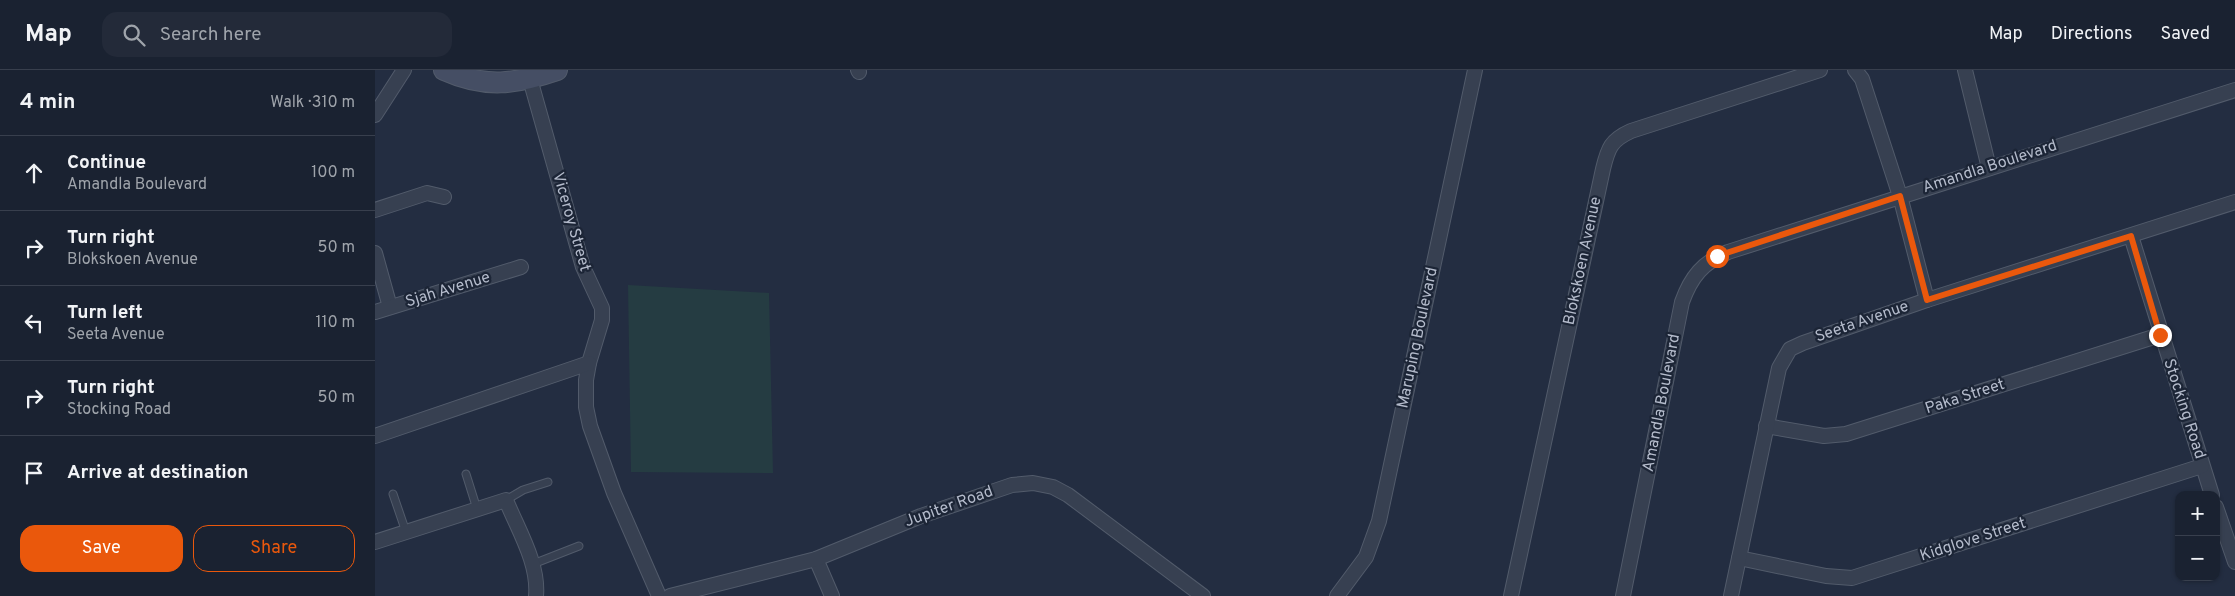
<!DOCTYPE html>
<html lang="en">
<head>
<meta charset="utf-8">
<style>
  body { margin:0; font-family:Overpass,sans-serif; background:#232a39; color:#f1f3f6 }
  .controls { position:absolute; right:15px; bottom:15px; display:grid; overflow:hidden; border-radius:10px; box-shadow:0 1px 4px #0004 }
  .controls button { width:45px; height:45px; display:grid; place-items:center; padding:0; border:0; border-bottom:1px solid #383f4d; background:#1a2231; color:#f1f3f6; font:25px sans-serif }
  .stop { position:absolute; width:15px; height:15px; margin:-11px; border:4px solid #ea580c; border-radius:50%; background:#fff }
  .stop.end { background:#ea580c; border-color:#fff; box-shadow:0 1px 5px #0008 }
  .list { margin:0; padding:0; list-style:none }
  h2 { display:flex; justify-content:space-between; align-items:center; height:65px; margin:0; padding:0 20px; font-size:21px }
  h2 small { font-size:16px; font-weight:400; color:#9fa4ab }
  .list li { display:grid; grid-template-columns:32px 1fr auto; gap:15px; align-items:center; box-sizing:border-box; height:75px; padding:0 20px; border-top:1px solid #383f4d }
  .list b { display:block; font-size:19px; white-space:nowrap }
  .list p { margin:0; font-size:16px; white-space:nowrap; color:#9fa4ab }
  .list em { font-size:16px; font-style:normal; color:#9fa4ab }
  .actions { display:flex; gap:10px; padding:15px 20px }
  .actions a { flex:1; padding:11px 0; border:1px solid #ea580c; border-radius:15px; text-align:center; font-size:18px; color:#ea580c }
  .actions .main { background:#ea580c; color:#fff }
  .icon { flex:none; width:28px; height:28px; fill:none; stroke:currentColor; stroke-width:2; stroke-linecap:round; stroke-linejoin:round }
  .map { position:relative; flex:none; width:1860px; height:526px; overflow:hidden }
  header { display:flex; align-items:center; gap:30px; box-sizing:border-box; height:70px; padding:0 25px; background:#1a2231; border-bottom:1px solid #383f4d }
  header strong { font-size:24px }
  nav { display:flex; gap:28px; margin-inline-start:auto; font-size:18px }
  .search { width:350px; height:45px; background:#232a39; display:flex; align-items:center; gap:12px; box-sizing:border-box; padding:0 18px; border-radius:15px; color:#9fa4ab; font-size:19px }
  main { display:flex }
  aside { flex:1; background:#1a2231 }
  .map>svg:first-child { display:block }
  .green { fill:#253c42 }
  .lines { fill:none; stroke-linecap:round; stroke-linejoin:round }
  .lane-casing { stroke:#525b6b; stroke-width:9 }
  .street-casing { stroke:#525b6b; stroke-width:16 }
  .secondary-casing { stroke:#525b6b; stroke-width:22 }
  .lane { stroke:#374051; stroke-width:7 }
  .street { stroke:#374051; stroke-width:14 }
  .secondary { stroke:#454e64; stroke-width:20 }
  .route { stroke:#ea580c; stroke-width:6 }
  .labels { text-anchor:middle; dominant-baseline:central; stroke-width:4.5; stroke-linejoin:round; paint-order:stroke }
  .street-label { font-size:16px; fill:#b4bbcb; stroke:#1c2536 }
</style>
</head>
<body>
<header>
<strong>Map</strong>
<div class="search"><svg class="icon" aria-label="search" viewBox="0 0 24 24"><circle cx="10" cy="10" r="6"/><path d="M15 15l6 6"/></svg>Search here</div>
<nav><a>Map</a><a>Directions</a><a>Saved</a></nav>
</header>
<main>
<aside>
<h2>4 min<small>Walk · 310 m</small></h2>
<ul class="list">
<li><svg class="icon" aria-label="ahead" viewBox="0 0 24 24"><path d="M12 20V5M6 11l6-6 6 6"/></svg><div><b>Continue</b><p>Amandla Boulevard</p></div><em>100 m</em></li>
<li><svg class="icon" aria-label="right" viewBox="0 0 24 24"><path d="M7 20v-9h11M14 6l5 5-5 5"/></svg><div><b>Turn right</b><p>Blokskoen Avenue</p></div><em>50 m</em></li>
<li><svg class="icon" aria-label="left" viewBox="0 0 24 24"><path d="M17 20v-9H6M10 6l-5 5 5 5"/></svg><div><b>Turn left</b><p>Seeta Avenue</p></div><em>110 m</em></li>
<li><svg class="icon" aria-label="right" viewBox="0 0 24 24"><path d="M7 20v-9h11M14 6l5 5-5 5"/></svg><div><b>Turn right</b><p>Stocking Road</p></div><em>50 m</em></li>
<li><svg class="icon" aria-label="arrive" viewBox="0 0 24 24"><path d="M6 21V4h12l-3 4 3 4H6"/></svg><div><b>Arrive at destination</b></div></li>
</ul>
<div class="actions"><a class="main">Save</a><a>Share</a></div>
</aside>
<div class="map">
<svg width="1860" height="526" viewBox="0 0 1860 526">
  <rect width="100%" height="100%" fill="#232d41"/>
  <path class="green" d="M253,215L394,223L398,403L256,402Z"/>
  <g class="lines">
    <g class="lane-casing">
      <g id="lane">
        <path d="M91,404L102,439"/>
        <path d="M18,424L31,462"/>
        <path d="M131,430L148,420L173,412"/>
        <path d="M158,494L204,476"/>
      </g>
    </g>
    <g class="street-casing">
      <g id="street">
        <path d="M483,0L484,2"/>
        <path d="M1480,0L1487,9L1525,126L1552,230"/>
        <path d="M1590,0L1614,98"/>
        <path d="M155,9L208,197L227,238V250L214,293L211,310V337L215,356L239,423L284,526"/>
        <path d="M0,45L29,0"/>
        <path d="M0,140L52,123L69,127"/>
        <path d="M1756,166L1837,425"/>
        <path d="M0,183L15,237"/>
        <path d="M0,242L146,197"/>
        <path d="M1391,356L1449,366L1471,364L1785,265"/>
        <path d="M0,366L214,293"/>
        <path d="M1841,437L1860,492"/>
        <path d="M0,472L131,430C143,460 164,493 161,526"/>
        <path d="M1364,488L1451,506L1477,508L1827,396"/>
        <path d="M441,489L457,526"/>
        <path d="M295,526L441,489L546,446L637,415L658,413L678,417L693,425L828,526"/>
        <path d="M962,526L991,487L1004,451L1100,0"/>
        <path d="M1136,526L1228,99C1233,78 1236,70 1256,61L1445,0"/>
        <path d="M1248,526L1307,232C1316,207 1328,192 1353,182L1860,20"/>
        <path d="M1356,526L1404,298L1415,279L1428,273L1552,230L1860,132"/>
      </g>
    </g>
    <g class="secondary-casing">
      <path id="secondary" d="M69,0C111,19 141,14 182,0"/>
    </g>
    <use href="#lane" class="lane"/>
    <use href="#street" class="street"/>
    <use href="#secondary" class="secondary"/>
  </g>
  <g class="lines">
    <path class="route" d="M1342,186L1525,126L1552,230L1756,166L1785,265"/>
  </g>
  <g class="labels">
    <g class="street-label">
      <text transform="translate(1615 97) rotate(-18)">Amandla Boulevard</text>
      <text transform="translate(196 152) rotate(74)">Viceroy Street</text>
      <text transform="translate(1208 191) rotate(-78)">Blokskoen Avenue</text>
      <text transform="translate(73 220) rotate(-17)">Sjah Avenue</text>
      <text transform="translate(1487 252) rotate(-19)">Seeta Avenue</text>
      <text transform="translate(1043 268) rotate(-78)">Maruping Boulevard</text>
      <text transform="translate(1590 327) rotate(-18)">Paka Street</text>
      <text transform="translate(1287 333) rotate(-79)">Amandla Boulevard</text>
      <text transform="translate(1809 339) rotate(72)">Stocking Road</text>
      <text transform="translate(574 437) rotate(-20)">Jupiter Road</text>
      <text transform="translate(1598 470) rotate(-18)">Kidglove Street</text>
    </g>
  </g>
</svg>
<div class="controls">
<button>+</button>
<button>−</button>
</div>
<div class="stop" style="left:1342px;top:186px"></div>
<div class="stop end" style="left:1785px;top:265px"></div>
</div>
</main>
</body>
</html>
